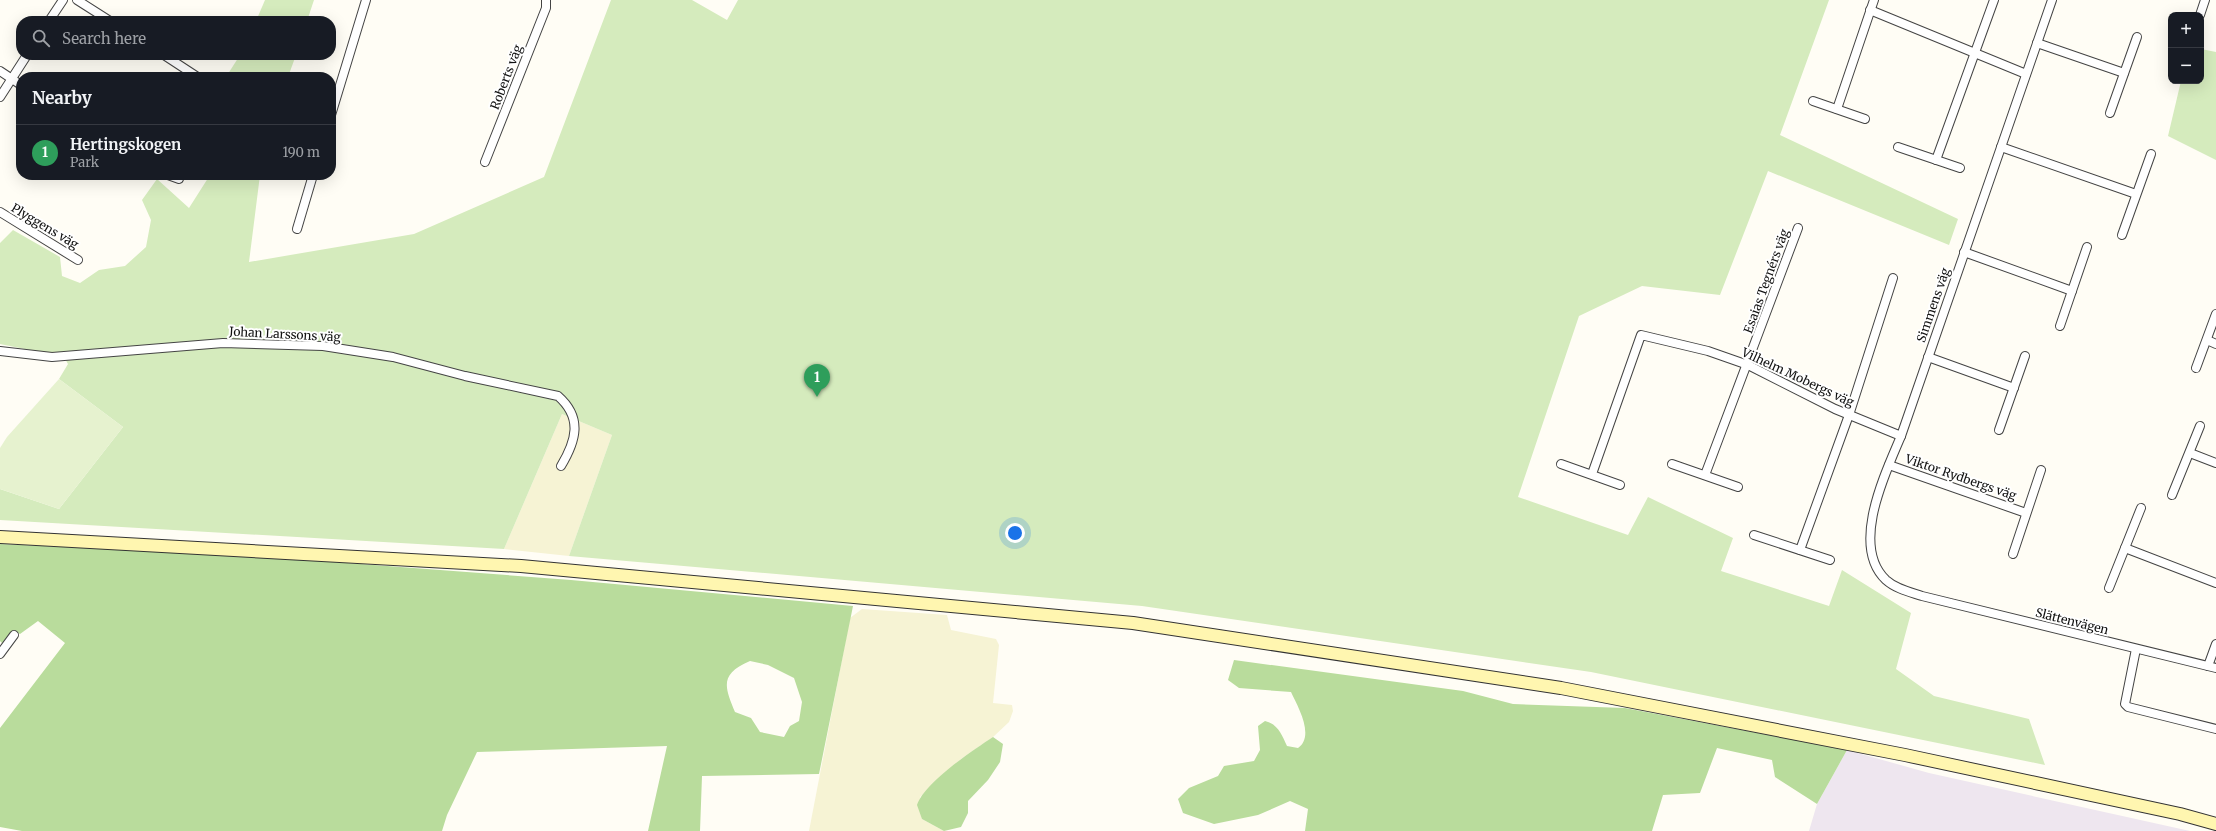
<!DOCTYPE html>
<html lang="en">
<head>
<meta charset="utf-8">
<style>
  body { margin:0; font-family:Merriweather,serif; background:#242831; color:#f1f3f6 }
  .controls { position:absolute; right:12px; top:12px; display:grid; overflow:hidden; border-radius:8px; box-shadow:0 4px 16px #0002 }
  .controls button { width:36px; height:36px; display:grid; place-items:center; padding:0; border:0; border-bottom:1px solid #363941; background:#171b24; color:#f1f3f6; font:20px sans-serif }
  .you { position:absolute; left:1015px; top:533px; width:14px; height:14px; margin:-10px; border:3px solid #fff; border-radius:50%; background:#1a73e8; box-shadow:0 0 0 6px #1a73e833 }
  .badge { display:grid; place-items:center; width:26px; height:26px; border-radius:50%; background:#c4262e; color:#fff; font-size:13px; font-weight:700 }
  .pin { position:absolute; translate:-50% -33px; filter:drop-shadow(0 1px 2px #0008) }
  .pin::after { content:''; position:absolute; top:21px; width:14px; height:12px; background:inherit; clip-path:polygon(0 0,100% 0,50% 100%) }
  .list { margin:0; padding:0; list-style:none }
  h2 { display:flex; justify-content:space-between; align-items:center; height:52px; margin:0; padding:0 16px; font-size:17px }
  h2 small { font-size:13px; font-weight:400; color:#9ea1a6 }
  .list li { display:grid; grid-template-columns:26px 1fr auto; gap:12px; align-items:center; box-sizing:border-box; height:56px; padding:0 16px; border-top:1px solid #363941 }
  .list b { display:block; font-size:15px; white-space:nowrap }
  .list p { margin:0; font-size:13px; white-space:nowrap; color:#9ea1a6 }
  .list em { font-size:13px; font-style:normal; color:#9ea1a6 }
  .icon { flex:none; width:22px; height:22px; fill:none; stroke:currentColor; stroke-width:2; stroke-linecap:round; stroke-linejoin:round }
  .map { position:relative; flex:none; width:2216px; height:831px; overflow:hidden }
  .search { position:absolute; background:#171b24; box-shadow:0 4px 16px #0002; left:16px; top:16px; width:320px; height:44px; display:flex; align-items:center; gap:10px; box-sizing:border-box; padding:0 14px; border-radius:16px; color:#9ea1a6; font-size:15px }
  .panel { position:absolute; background:#171b24; box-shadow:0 4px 16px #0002; left:16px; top:72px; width:320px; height:108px; border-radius:16px }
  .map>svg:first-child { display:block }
  .industrial { fill:#eee6ef }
  .farmland { fill:#f6f3d4 }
  .green { fill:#d5ebbd }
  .forest { fill:#b9dc9c; fill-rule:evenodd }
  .pitch { fill:#e6f2cf }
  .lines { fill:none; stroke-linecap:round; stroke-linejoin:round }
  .street-casing { stroke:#444; stroke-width:10 }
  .secondary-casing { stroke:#333; stroke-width:14 }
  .street { stroke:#fff; stroke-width:8 }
  .secondary { stroke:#fff6b0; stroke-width:12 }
  .labels { text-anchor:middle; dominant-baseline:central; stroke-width:4; stroke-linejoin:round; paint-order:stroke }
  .street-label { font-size:12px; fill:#111; stroke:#fff }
</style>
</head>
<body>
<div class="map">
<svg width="2216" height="831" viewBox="0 0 2216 831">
  <rect width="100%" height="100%" fill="#fffdf5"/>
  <path class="industrial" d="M1847,750L1929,773L2190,831H1809L1817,804Z"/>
  <g class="farmland">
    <path d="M562,414L612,435L569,556L504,549Z"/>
    <path d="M862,609L947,615L951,630L996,639L999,645L993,703L1012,705L1013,711L1009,722L993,737L961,759L920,797L922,819L944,831H809L850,618Z"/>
  </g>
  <g class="green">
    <path d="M265,0H314L307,21H256Z"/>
    <path d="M611,0H692L727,20L738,0H1829L1780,135L1958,219L1949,245L1768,171L1720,295L1642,286L1579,316L1518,497L1628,535L1648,497L1733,538L1721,571L1829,606L1842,570L1911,613L1896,669L1934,696L2029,719L2045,765L1591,672L1142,606L569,556L612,435L562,414L504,549L0,520V489L59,509L123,427L59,379L68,364L64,357L0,344V243L13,230L60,257L62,276L80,283L99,270L125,266L146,247L151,220L142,200L157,179L189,208L210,175H260L249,262L414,234L544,177Z"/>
    <path d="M2201,49L2216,52V160L2168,136L2181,81H2201Z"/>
    <path d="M240,55H296L288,77H226Z"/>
  </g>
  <g class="forest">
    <path d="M0,544L242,555L571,580L853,606L819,774L702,776L700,831H648L667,746L477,752L447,815L442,831H22L0,827V728L65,643L38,621L20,634L15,631L2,643L0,641ZM750,661L768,665L794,678L802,702L799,721L790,726L784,737L760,732L751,718L735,712C724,686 720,674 750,661Z"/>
    <path d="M1234,660L1463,691L1513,704L1625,708L1847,750L1817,804L1775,777L1772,760L1717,748L1700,793L1663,795L1652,831H1305L1308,809L1290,801L1258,815L1214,824L1183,813L1178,799L1189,788L1218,776L1224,766L1254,761L1260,750L1258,726L1265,721C1278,724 1282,735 1287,746L1298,748C1315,736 1298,707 1291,692L1239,688L1228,680Z"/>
    <path d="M993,737L1003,744L1000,762L988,780L968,801V813L961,827L944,831L922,819L917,805C925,782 972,751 993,737Z"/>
  </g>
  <path class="pitch" d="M59,379L123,427L59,509L0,489V448L7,437Z"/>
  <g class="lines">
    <g class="street-casing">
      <g id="street">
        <path d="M77,0L110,21"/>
        <path d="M2052,0L1901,436C1885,474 1850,546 1886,580C1896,589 1910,592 1922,596L2216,668"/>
        <path d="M1870,10L2026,74"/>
        <path d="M2200,15L2205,0"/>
        <path d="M49,21L63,0"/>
        <path d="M2037,43L2124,73"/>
        <path d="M164,55L196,76"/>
        <path d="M0,71L21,85"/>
        <path d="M0,97L27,55"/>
        <path d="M1813,101L1865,119"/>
        <path d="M1837,109L1874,0"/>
        <path d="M2110,113L2137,37"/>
        <path d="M331,115L366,0"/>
        <path d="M1898,147L1960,168"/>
        <path d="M2001,147L2136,194"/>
        <path d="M1936,160L1994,0"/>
        <path d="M485,162L546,8V0"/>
        <path d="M168,175L179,179"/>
        <path d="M0,212L78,260"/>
        <path d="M297,229L313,175"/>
        <path d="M2122,235L2151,154"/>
        <path d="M1964,252L2072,291"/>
        <path d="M2060,326L2087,247"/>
        <path d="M2207,340L2216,344"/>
        <path d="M0,351L52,357L223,343L323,346L393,357L465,376L558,396C583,418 576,441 561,466"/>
        <path d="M1928,357L2014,388"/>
        <path d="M2196,368L2216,314"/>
        <path d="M1999,430L2025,356"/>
        <path d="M2190,453L2216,463"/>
        <path d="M1561,464L1620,485"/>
        <path d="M1672,464L1738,487"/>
        <path d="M1889,465L2026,513"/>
        <path d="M1592,474L1641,335L1708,351L1748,365L1835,409L1901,436"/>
        <path d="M1705,475L1798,228"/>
        <path d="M2172,495L2200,426"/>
        <path d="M1754,535L1830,560"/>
        <path d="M2125,548L2216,583"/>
        <path d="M1800,550L1849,415L1893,278"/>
        <path d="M2013,554L2041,470"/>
        <path d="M2109,588L2141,508"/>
        <path d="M2136,649L2125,704L2128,707L2216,729"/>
        <path d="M0,654L14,635"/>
        <path d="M2208,666L2216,644"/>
      </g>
    </g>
    <g class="secondary-casing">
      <path id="secondary" d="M0,537L521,566L1133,623L1561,688L1905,755L2180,814L2216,824"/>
    </g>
    <use href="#street" class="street"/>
    <use href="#secondary" class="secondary"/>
  </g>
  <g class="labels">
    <g class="street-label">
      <text transform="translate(506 77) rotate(-69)">Roberts väg</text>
      <text transform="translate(45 226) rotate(31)">Plyggens väg</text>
      <text transform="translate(1766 281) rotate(-70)">Esaias Tegnérs väg</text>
      <text transform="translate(1933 305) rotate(-71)">Simmens väg</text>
      <text transform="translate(285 334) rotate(3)">Johan Larssons väg</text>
      <text transform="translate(1798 377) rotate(25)">Vilhelm Mobergs väg</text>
      <text transform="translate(1961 477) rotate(19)">Viktor Rydbergs väg</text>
      <text transform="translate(2072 621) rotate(14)">Slättenvägen</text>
    </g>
  </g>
</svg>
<div class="controls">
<button>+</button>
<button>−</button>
</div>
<div class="you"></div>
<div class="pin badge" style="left:817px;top:397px;background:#2e9e5b">1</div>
<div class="search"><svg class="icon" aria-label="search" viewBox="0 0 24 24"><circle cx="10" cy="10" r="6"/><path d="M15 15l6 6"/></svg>Search here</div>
<section class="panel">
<h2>Nearby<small></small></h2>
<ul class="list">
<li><span class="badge" style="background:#2e9e5b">1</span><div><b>Hertingskogen</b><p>Park</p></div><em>190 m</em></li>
</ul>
</section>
</div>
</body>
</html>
